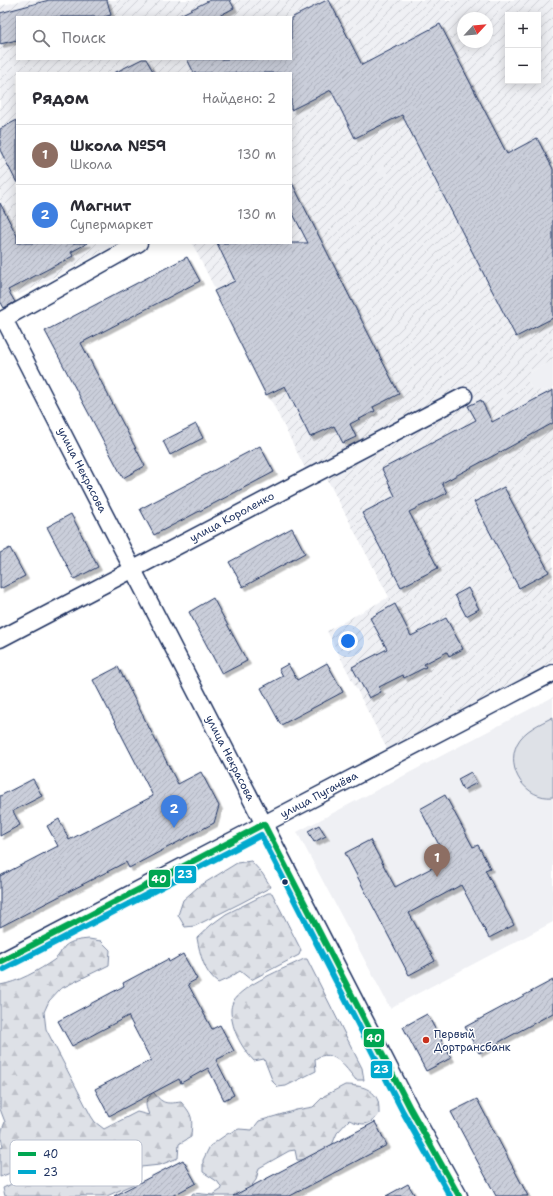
<!DOCTYPE html>
<html lang="ru">
<head>
<meta charset="utf-8">
<style>
  body { margin:0; font-family:"Shantell Sans",sans-serif; background:#f7f7f7; color:#2b2b33 }
  .controls { position:absolute; right:12px; top:12px; display:grid; overflow:hidden; border-radius:0px; box-shadow:0 2px 10px #0003 }
  .controls button { width:36px; height:36px; display:grid; place-items:center; padding:0; border:0; border-bottom:1px solid #e1e1e2; background:#fff; color:#2b2b33; font:20px sans-serif }
  .compass { position:absolute; left:457px; top:12px; width:36px; height:36px; border-radius:50%; background:#fff; box-shadow:0 2px 10px #0003; rotate:64deg }
  .you { position:absolute; left:348px; top:641px; width:14px; height:14px; margin:-10px; border:3px solid #fff; border-radius:50%; background:#1a73e8; box-shadow:0 0 0 6px #1a73e833 }
  .badge { display:grid; place-items:center; width:26px; height:26px; border-radius:50%; background:#0b8043; color:#fff; font-size:13px; font-weight:700 }
  .pin { position:absolute; translate:-50% -33px; filter:drop-shadow(0 1px 2px #0008) }
  .pin::after { content:''; position:absolute; top:21px; width:14px; height:12px; background:inherit; clip-path:polygon(0 0,100% 0,50% 100%) }
  .list { margin:0; padding:0; list-style:none }
  h2 { display:flex; justify-content:space-between; align-items:center; height:52px; margin:0; padding:0 16px; font-size:17px }
  h2 small { font-size:13px; font-weight:400; color:#7c7c81 }
  .list li { display:grid; grid-template-columns:26px 1fr auto; gap:12px; align-items:center; box-sizing:border-box; height:60px; padding:0 16px; border-top:1px solid #e1e1e2 }
  .list b { display:block; font-size:15px; white-space:nowrap }
  .list p { margin:0; font-size:13px; white-space:nowrap; color:#7c7c81 }
  .list em { font-size:13px; font-style:normal; color:#7c7c81 }
  .icon { flex:none; width:22px; height:22px; fill:none; stroke:currentColor; stroke-width:2; stroke-linecap:round; stroke-linejoin:round }
  .map { position:relative; flex:none; width:553px; height:1196px; overflow:hidden }
  .search { position:absolute; background:#fff; box-shadow:0 2px 10px #0003; left:16px; top:16px; width:276px; height:44px; display:flex; align-items:center; gap:10px; box-sizing:border-box; padding:0 14px; border-radius:0px; color:#7c7c81; font-size:15px }
  .panel { position:absolute; background:#fff; box-shadow:0 2px 10px #0003; left:16px; top:72px; width:276px; height:172px; border-radius:0px }
  .map>svg:first-child { display:block }
  .built { fill:#eff0f4 }
  .industrial { fill:url(#industrial-furrows); fill-rule:evenodd }
  .forest { fill:url(#forest-firs); stroke:#7c88a2 }
  .pitch { fill:#dee1e7; stroke:#7c88a2 }
  .building { fill:url(#building-hatch); stroke:#1b2f5e; filter:url(#shadow) }
  .lines { fill:none; stroke-linecap:round; stroke-linejoin:round }
  .minor-casing { stroke:#1b2f5e; stroke-width:19 }
  .minor { stroke:#fff; stroke-width:16 }
  .bus-1-casing { stroke:#fff; stroke-width:9 }
  .bus-2-casing { stroke:#fff; stroke-width:9 }
  .bus-1 { stroke:#00a651; stroke-width:6 }
  .bus-2 { stroke:#00a9ce; stroke-width:6 }
  .bus-dot { fill:#1b2f5e; stroke:#fff; stroke-width:1.5 }
  .poi-dot { fill:#c8321e; stroke:#fff; stroke-width:1.5 }
  .labels { text-anchor:middle; dominant-baseline:central; stroke-width:3; stroke-linejoin:round; paint-order:stroke }
  .street-label { font-size:11px; fill:#1b2f5e; stroke:#fff }
  .poi-label { font-size:11px; fill:#1b2f5e; stroke:#fff; text-anchor:start }
  .key { fill:#fff; stroke:#bbc1cf; stroke-width:1 }
  .key-label { font-size:11px; fill:#1b2f5e }
  .line-badge { stroke:#fff; stroke-width:1.5 }
  .badge-label { font-size:11px; text-anchor:middle; font-weight:bold; fill:#fff }
</style>
</head>
<body>
<div class="map">
<svg width="553" height="1196" viewBox="0 0 553 1196">
  <defs>
    <pattern id="industrial-furrows" width="10" height="10" patternUnits="userSpaceOnUse"><rect width="10" height="10" fill="#eff0f4"/><path d="M-1 1l2-2M0 10L10 0M9 11l2-2" fill="none" stroke="#ccced4"/></pattern>
    <pattern id="forest-firs" width="22" height="20" patternUnits="userSpaceOnUse"><rect width="22" height="20" fill="#dee1e7"/><path d="M5 1l3.5 6h-7zM16 11l3.5 6h-7z" fill="#bec1c9"/></pattern>
    <pattern id="building-hatch" width="6" height="6" patternUnits="userSpaceOnUse"><rect width="6" height="6" fill="#caceda"/><path d="M-1 1l2-2M0 6l6-6M5 7l2-2" fill="none" stroke="#adb1be"/></pattern>
    <filter id="shadow"><feDropShadow dx="3.5" dy="3.5" stdDeviation="0" flood-color="#0004"/></filter>
  </defs>
  <rect width="100%" height="100%" fill="#fff"/>
  <filter id="ink" filterUnits="userSpaceOnUse"><feTurbulence type="fractalNoise" baseFrequency=".025" numOctaves="2"/><feDisplacementMap in="SourceGraphic" scale="8" xChannelSelector="R" yChannelSelector="G"/><feConvolveMatrix kernelMatrix="1 2 1 2 8 2 1 2 1" color-interpolation-filters="sRGB"/></filter>
  <g filter="url(#ink)">
    <g class="built">
      <path d="M553,360V391L532,390L525,375Z"/>
      <path d="M553,697V922L390,1008L297,832Z"/>
    </g>
    <path class="industrial" d="M23,0H553V360L525,375L532,390L553,391V663L387,749L327,631L389,597L327,479L423,428L418,417L309,476L192,243H291V73H17V243H119L19,295L0,257V6ZM508,15H538V81H508ZM17,17H291V59H17ZM463,18H487V42H463Z"/>
    <g class="forest">
      <path d="M251,861L262,873L271,887L241,903L195,926L185,927L178,915L183,900L198,887L237,863Z"/>
      <path d="M268,893H272L301,950L299,955L251,980L240,971L229,978L218,983C204,973 200,954 197,938L211,925L226,914Z"/>
      <path d="M89,939L101,941L110,950L109,965L60,989L49,1001L44,1012L46,1029L91,1116L95,1122L104,1129L137,1112L149,1115C144,1102 145,1102 153,1092C163,1104 165,1104 181,1102C194,1116 192,1119 191,1137L179,1144L178,1158L160,1165L141,1167L134,1171L138,1182L107,1196H5L3,1188L20,1180L18,1170L0,1177V1149L3,1146C0,1136 1,1131 5,1122L0,1109V985C18,982 38,971 54,960C59,957 61,950 65,946C72,940 81,940 89,939Z"/>
      <path d="M304,959H307L362,1068L364,1080H356C345,1067 333,1047 315,1059L316,1071L286,1086L278,1087L273,1082L264,1059L254,1061C243,1049 235,1036 232,1020C231,1014 230,1008 233,1002C241,985 286,968 304,959Z"/>
      <path d="M345,1085C357,1085 373,1087 378,1101C379,1105 379,1110 379,1114C369,1126 364,1126 349,1120L337,1133L332,1145L305,1160H297L295,1150L289,1151L259,1168L256,1180L249,1189L238,1196H191L193,1193L213,1195L222,1189L218,1182L203,1172V1160L210,1146L227,1134L239,1129L252,1130L259,1121L296,1110L313,1107L324,1096Z"/>
    </g>
    <path class="pitch" d="M553,717V797C526,800 505,769 517,744C524,730 540,724 553,717Z"/>
    <g class="building">
      <path d="M49,0H107L111,15L103,17H17V40L0,44V13Z"/>
      <path d="M210,0H230L234,8L217,17H176Z"/>
      <path d="M327,0H329L362,65L440,24L507,154L537,138L553,169V318L516,337L402,115L355,138L331,90L291,110V73H194L187,59H291V18Z"/>
      <path d="M142,59H146L154,73H114Z"/>
      <path d="M17,120V183L0,150V129Z"/>
      <path d="M291,181L399,394L373,407L375,411L350,424L356,437L343,443L334,426L310,437L285,386L266,395L214,291L235,281L217,243H308L291,210Z"/>
      <path d="M0,203L17,236V243H88L71,252L73,256L8,290L15,302L4,308L0,301Z"/>
      <path d="M187,257L200,281L81,343L145,466L123,478L45,331Z"/>
      <path d="M553,390V423L506,449L442,483L447,493L409,512L438,568L401,587L362,513L395,496L382,469L476,420L468,406L481,400L492,422Z"/>
      <path d="M196,424L203,438L170,455L163,441Z"/>
      <path d="M260,446L274,472L154,535L140,509Z"/>
      <path d="M504,487L549,572L519,588L474,502Z"/>
      <path d="M71,514L98,567L74,579L47,527Z"/>
      <path d="M292,528L305,553L243,587L229,562Z"/>
      <path d="M10,548L25,576L0,589V553Z"/>
      <path d="M468,588L479,609L466,616L455,595Z"/>
      <path d="M213,598L247,661L222,674L189,612Z"/>
      <path d="M395,604L411,636L446,618L463,649L449,656L447,652L424,664L426,667L404,678L403,675L379,687L381,692L369,698L352,667L387,649L370,618Z"/>
      <path d="M327,663L343,692L281,725L261,688L283,676L279,669L288,664L297,680Z"/>
      <path d="M118,667L178,784L201,772L219,806L214,823L129,868L126,862L0,927V876L58,846L47,826L59,819L69,840L153,796L93,680Z"/>
      <path d="M471,772L477,783L463,790L458,779Z"/>
      <path d="M33,779L42,796L13,811L20,825L0,836V796Z"/>
      <path d="M445,795L473,847L478,845L490,868L485,870L514,925L489,938L461,885L409,913L435,961L409,975L345,853L370,840L395,887L447,860L420,809Z"/>
      <path d="M319,825L326,836L314,842L308,831Z"/>
      <path d="M183,954L197,979L188,984L212,1029L220,1025L234,1051L216,1060L234,1095L224,1100L208,1068L181,1083L179,1079L109,1116L95,1089L151,1060L128,1016L72,1046L58,1021L124,986L123,983L168,959L169,962Z"/>
      <path d="M553,980V1013L479,1053L465,1027Z"/>
      <path d="M427,1014L451,1058L426,1071L403,1027Z"/>
      <path d="M477,1099L528,1196H496L451,1112Z"/>
      <path d="M375,1122L387,1145L290,1196H233Z"/>
      <path d="M183,1160L196,1183L172,1196H114Z"/>
      <path d="M408,1184L415,1196H386Z"/>
    </g>
    <g class="lines">
      <g class="minor-casing">
        <g id="minor">
          <path d="M4,319L410,1108L459,1196"/>
          <path d="M0,321L139,243"/>
          <path d="M0,639L464,396"/>
          <path d="M0,962L553,673"/>
        </g>
      </g>
      <use href="#minor" class="minor"/>
      <g class="bus-1-casing">
        <path id="bus-1" d="M0,962L264,824L410,1108L459,1196"/>
      </g>
      <g class="bus-2-casing">
        <path id="bus-2" d="M4,969L261,835L403,1112L450,1196"/>
      </g>
      <use href="#bus-1" class="bus-1"/>
      <use href="#bus-2" class="bus-2"/>
    </g>
  </g>
  <circle class="bus-dot" cx="285" cy="882" r="3.5"/>
  <circle class="poi-dot" cx="426" cy="1040" r="4"/>
  <g class="labels">
    <g class="street-label">
      <text transform="translate(82 470) rotate(63)">улица Некрасова</text>
      <text transform="translate(232 517) rotate(-28)">улица Короленко</text>
      <text transform="translate(230 758) rotate(63)">улица Некрасова</text>
      <text transform="translate(319 795) rotate(-28)">улица Пугачёва</text>
    </g>
    <g class="poi-label">
      <text x="434" y="1034">Первый<tspan x="434" dy="13">Дортрансбанк</tspan></text>
    </g>
  </g>
  <rect x="10" y="1140" width="132" height="46" rx="6" class="key"/>
  <rect x="18" y="1152" width="18" height="4" fill="#00a651"/>
  <rect x="18" y="1170" width="18" height="4" fill="#00a9ce"/>
  <g class="key-label">
    <text x="43" y="1158">40</text>
    <text x="43" y="1176">23</text>
  </g>
  <g class="line-badge">
    <rect x="174" y="865" width="23" height="19" rx="4" fill="#00a9ce"/>
    <rect x="148" y="869" width="23" height="19" rx="4" fill="#00a651"/>
    <rect x="363" y="1028" width="22" height="20" rx="4" fill="#00a651"/>
    <rect x="370" y="1060" width="23" height="19" rx="4" fill="#00a9ce"/>
  </g>
  <g class="badge-label">
    <text x="185" y="878">23</text>
    <text x="159" y="883">40</text>
    <text x="374" y="1042">40</text>
    <text x="381" y="1073">23</text>
  </g>
</svg>
<div class="controls">
<button>+</button>
<button>−</button>
</div>
<svg class="compass" viewBox="-18 -18 36 36"><path d="M0-13l5 13h-10z" fill="#e53935"/><path d="M0 13l5-13h-10z" fill="#7c7c81"/></svg>
<div class="you"></div>
<div class="pin badge" style="left:437px;top:877px;background:#8d6e63">1</div>
<div class="pin badge" style="left:174px;top:828px;background:#3f7fe0">2</div>
<div class="search"><svg class="icon" aria-label="search" viewBox="0 0 24 24"><circle cx="10" cy="10" r="6"/><path d="M15 15l6 6"/></svg>Поиск</div>
<section class="panel">
<h2>Рядом<small>Найдено: 2</small></h2>
<ul class="list">
<li><span class="badge" style="background:#8d6e63">1</span><div><b>Школа №59</b><p>Школа</p></div><em>130 m</em></li>
<li><span class="badge" style="background:#3f7fe0">2</span><div><b>Магнит</b><p>Супермаркет</p></div><em>130 m</em></li>
</ul>
</section>
</div>
</body>
</html>
